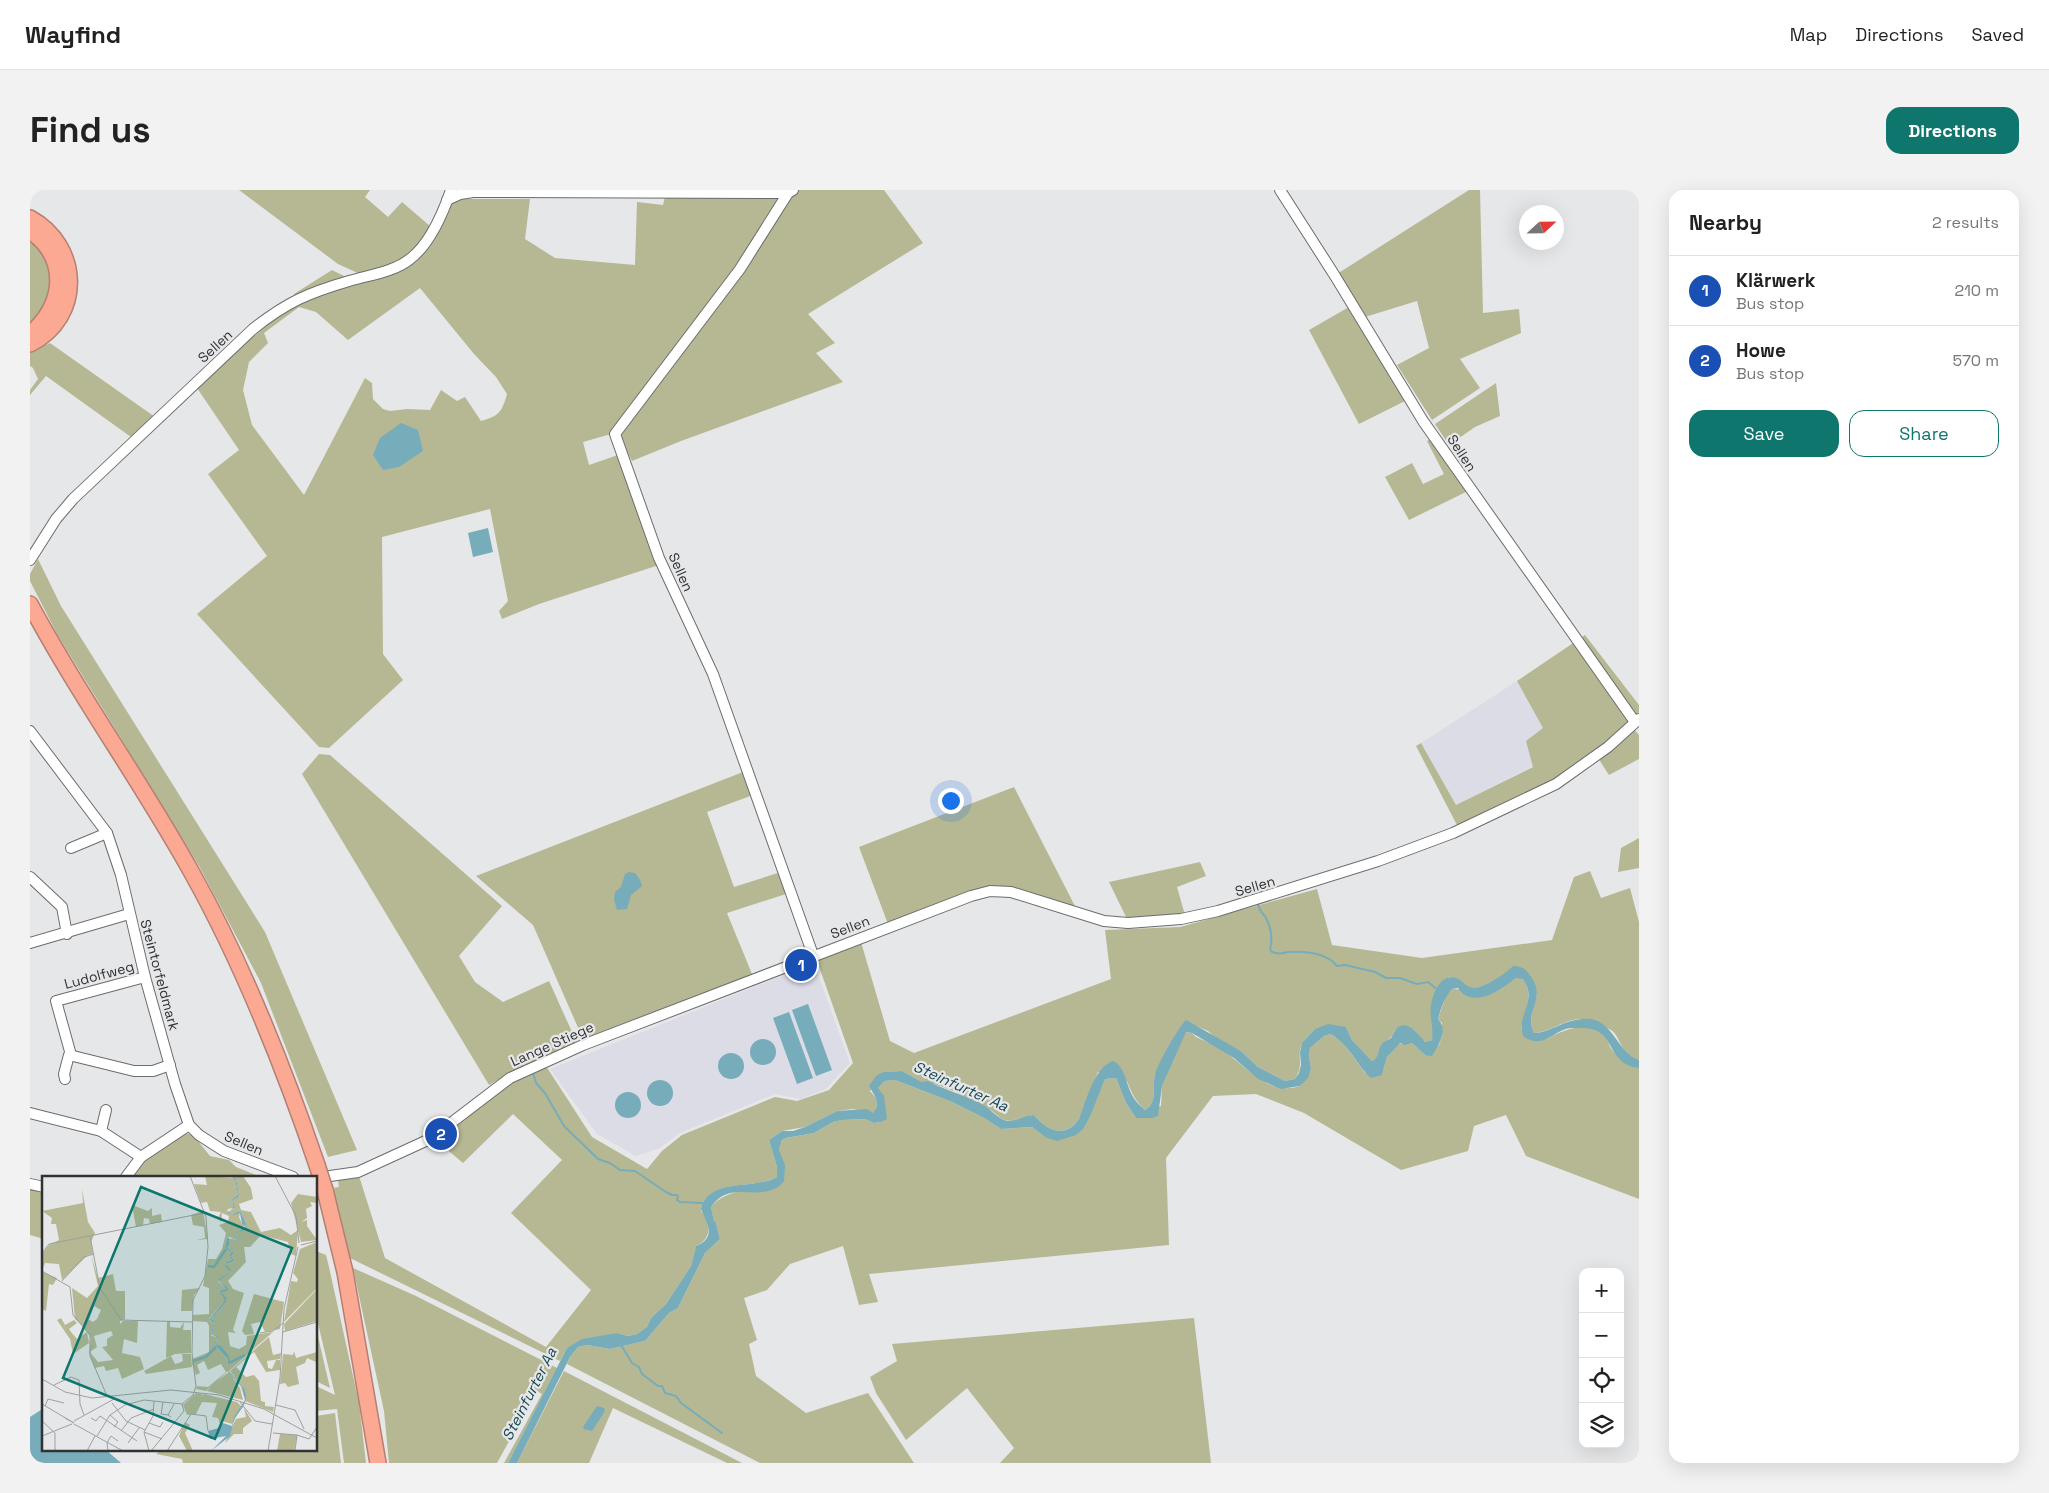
<!DOCTYPE html>
<html lang="en">
<head>
<meta charset="utf-8">
<style>
  body { margin:0; font-family:"Space Grotesk",sans-serif; background:#f2f2f2; color:#222 }
  .controls { position:absolute; right:15px; bottom:15px; display:grid; overflow:hidden; border-radius:10px; box-shadow:0 5px 20px #0002 }
  .controls button { width:45px; height:45px; display:grid; place-items:center; padding:0; border:0; border-bottom:1px solid #e0e0e0; background:#fff; color:#222; font:25px sans-serif }
  .compass { position:absolute; left:1489px; top:15px; width:45px; height:45px; border-radius:50%; background:#fff; box-shadow:0 5px 20px #0002; rotate:68deg }
  .you { position:absolute; left:920px; top:610px; width:18px; height:18px; margin:-12px; border:4px solid #fff; border-radius:50%; background:#1a73e8; box-shadow:0 0 0 8px #1a73e833 }
  .badge { display:grid; place-items:center; width:32px; height:32px; border-radius:50%; background:#0f766e; color:#fff; font-size:16px; font-weight:700 }
  .pin { position:absolute; translate:-50% -50%; border:2px solid #fff; box-shadow:0 1px 5px #0006 }
  .list { margin:0; padding:0; list-style:none }
  h2 { display:flex; justify-content:space-between; align-items:center; height:65px; margin:0; padding:0 20px; font-size:21px }
  h2 small { font-size:16px; font-weight:400; color:#767676 }
  .list li { display:grid; grid-template-columns:32px 1fr auto; gap:15px; align-items:center; box-sizing:border-box; height:70px; padding:0 20px; border-top:1px solid #e0e0e0 }
  .list b { display:block; font-size:19px; white-space:nowrap }
  .list p { margin:0; font-size:16px; white-space:nowrap; color:#767676 }
  .list em { font-size:16px; font-style:normal; color:#767676 }
  .actions { display:flex; gap:10px; padding:15px 20px }
  .actions a { flex:1; padding:11px 0; border:1px solid #0f766e; border-radius:15px; text-align:center; font-size:18px; color:#0f766e }
  .actions .main { background:#0f766e; color:#fff }
  .icon { flex:none; width:28px; height:28px; fill:none; stroke:currentColor; stroke-width:2; stroke-linecap:round; stroke-linejoin:round }
  .map { position:relative; flex:none; width:1609px; height:1273px; overflow:hidden; border-radius:15px }
  header { display:flex; align-items:center; gap:30px; box-sizing:border-box; height:70px; padding:0 25px; background:#fff; border-bottom:1px solid #e0e0e0 }
  header strong { font-size:24px }
  nav { display:flex; gap:28px; margin-inline-start:auto; font-size:18px }
  .intro { display:flex; align-items:center; justify-content:space-between; box-sizing:border-box; height:120px; padding:0 30px }
  h1 { margin:0; font-size:35px }
  .button { padding:12px 22px; border-radius:15px; background:#0f766e; color:#fff; font-size:18px; font-weight:700 }
  main { display:flex; gap:30px; padding:0 30px }
  aside { flex:1; background:#fff; border-radius:15px; box-shadow:0 5px 20px #0002 }
  .map>svg:first-child { display:block }
  .built { fill:#dbdce6 }
  .green { fill:#b6b893; fill-rule:evenodd }
  .water { fill:#77acba }
  .lines { fill:none; stroke-linecap:round; stroke-linejoin:round }
  .stream { stroke:#77acba; stroke-width:2 }
  .minor-casing { stroke:#6c6c6e; stroke-width:12 }
  .highway-casing { stroke:#b57f71; stroke-width:18 }
  .minor { stroke:#fff; stroke-width:10 }
  .highway { stroke:#fba993; stroke-width:15 }
  .highway-bridge-casing { stroke:#b57f71; stroke-width:18; stroke-linecap:butt }
  .highway-bridge { stroke:#fba993; stroke-width:15 }
  .labels { text-anchor:middle; dominant-baseline:central; stroke-width:4.5; stroke-linejoin:round; paint-order:stroke }
  .street-label { font-size:14px; fill:#323233; stroke:#e6e7e9 }
  .water-label { font-size:15px; font-style:italic; fill:#194853; stroke:#e6e7e9 }
  .inset-river { fill:none; stroke:#77acba; stroke-width:2.5 }
  .inset-road { fill:none; stroke:#9e9fa0; stroke-width:1 }
  .view { fill:#0f766e; fill-opacity:0.15; stroke:#0f766e; stroke-width:2.5 }
  .inset-edge { fill:none; stroke:#323233; stroke-width:2.5 }
</style>
</head>
<body>
<header>
<strong>Wayfind</strong>
<nav><a>Map</a><a>Directions</a><a>Saved</a></nav>
</header>
<div class="intro"><h1>Find us</h1><a class="button">Directions</a></div>
<main>
<div class="map">
<svg width="1609" height="1273" viewBox="0 0 1609 1273">
  <rect width="100%" height="100%" fill="#e6e7e9"/>
  <g class="built">
    <path d="M1487,491L1514,538L1503,576L1426,615L1391,553Z"/>
    <path d="M784,773L820,873L796,899L771,909L745,904L650,943L630,958L606,966L567,944L520,879Z"/>
  </g>
  <g class="green">
    <path d="M209,0H340L335,7L358,27L372,12L400,36C379,71 371,74 332,85L308,74Z"/>
    <path d="M449,0H854L893,53L778,124L805,153L786,163L813,192L651,251L602,271L588,244H581L553,252L559,275L588,265L629,375L509,414L472,429L469,421L478,411L460,319L352,347L353,464L373,490L299,558L289,557L167,424L237,366L178,284L209,260L167,198L230,141L267,111L264,104L302,80L328,93L383,72L422,11L429,9H500L495,49L525,68L605,75L607,12L633,15L635,6ZM390,98L444,164L466,187L477,204C472,221 470,226 451,231L435,207L427,211L411,200L400,220L377,219L360,221L353,219L343,209L342,193L335,188L274,305L222,235L213,200L219,172L238,153L234,143L269,117L286,122L318,150Z"/>
    <path d="M1439,0H1450L1453,123L1489,119L1491,143L1430,169L1450,198L1402,230L1367,175L1399,158L1387,111L1335,127L1307,84Z"/>
    <path d="M0,45L17,64L23,102L0,140Z"/>
    <path d="M1319,117L1379,209L1329,234L1279,140Z"/>
    <path d="M20,153L125,227L101,247L16,186L0,205V200L8,189L3,178L0,176V162Z"/>
    <path d="M1466,193L1470,226L1445,237L1419,255L1405,234Z"/>
    <path d="M1403,248L1440,300L1379,330L1355,287L1382,273L1393,294L1414,284L1397,251Z"/>
    <path d="M8,369L31,416L235,742L327,960L298,967L231,793L169,676L27,444L0,391V384Z"/>
    <path d="M1555,445L1609,515V522L1576,554L1523,591L1428,637L1386,556L1391,553L1426,615L1503,577L1496,551L1513,538L1487,491Z"/>
    <path d="M1603,538L1609,545V569L1579,585L1568,568Z"/>
    <path d="M289,564L300,565L472,716L429,766L445,792L473,812L519,791L547,853L476,885L459,895L272,584Z"/>
    <path d="M713,582L723,605L677,622L704,697L751,682L759,703L697,723L722,784L553,849L503,735L446,686Z"/>
    <path d="M984,597L1049,724L981,700L948,701L858,734L829,657Z"/>
    <path d="M1609,648V678L1588,682L1591,658Z"/>
    <path d="M1170,672L1176,686L1147,697L1155,725L1098,731L1079,692Z"/>
    <path d="M1560,681L1571,708L1600,698L1609,732V870C1588,862 1592,848 1581,840C1575,836 1558,829 1552,829C1534,829 1521,842 1504,843C1497,829 1505,818 1507,804L1483,777C1476,784 1450,801 1440,798C1431,795 1430,789 1419,787L1402,850L1395,852L1384,840H1365L1362,846L1351,856L1347,868L1342,871L1322,850L1316,837L1285,839C1281,844 1275,849 1272,854C1266,866 1275,874 1265,889L1255,891L1228,877L1211,861L1186,848L1178,841L1159,833C1155,836 1150,839 1147,842C1145,845 1126,881 1125,884C1122,897 1128,913 1115,920C1106,912 1101,902 1097,891L1068,882L1049,929C1034,949 1017,941 1004,925C994,925 985,933 975,930C969,928 967,924 962,921C951,913 903,890 892,892L872,881L853,882L840,901L846,908L847,918L843,923L823,919L807,921L775,937L752,941L739,950L747,977V987C726,1000 674,987 671,1021C681,1034 682,1049 666,1056L661,1076L636,1114L621,1128L617,1137L607,1144L598,1146L587,1143L537,1158L530,1171L320,1068L303,998L309,997L308,990L329,986L355,1068L516,1157L561,1100L481,1023L532,970L483,924L433,973L406,950L481,891L516,876L562,947L617,979L632,961L652,945L745,907L767,911L799,900L823,873L786,768L831,752L860,851L884,863L1081,789L1075,740L1150,737L1287,699L1302,755L1392,768L1522,750L1544,687Z"/>
    <path d="M1486,788H1493C1504,805 1495,821 1491,839L1517,849C1532,840 1555,831 1572,843C1579,848 1578,855 1582,860C1587,867 1601,875 1609,878V1009L1496,966L1476,925L1444,936L1438,961L1371,980L1274,923L1226,904L1183,906L1136,968L1139,1055L839,1084L848,1112L829,1115L813,1056L760,1074L737,1100L714,1108L727,1150L719,1154L726,1186L776,1223L838,1203L884,1273H730L537,1174L540,1167L548,1157L557,1155L580,1159L615,1151L639,1123L648,1118L675,1063L690,1049L686,1033L684,1032L681,1017C694,999 732,997 754,992L749,960L752,950L756,948L784,943L803,932L812,930L835,929L844,933L851,932L848,898L855,891L865,890L922,912L954,928L971,939L1002,937L1015,947L1054,938L1075,889L1086,888L1096,913L1106,928L1131,916L1132,896L1155,842L1162,843L1166,847C1178,852 1193,859 1203,868C1223,884 1242,905 1270,896L1281,878L1279,867L1280,858L1294,846L1300,844L1312,851L1335,883L1352,885L1357,867L1368,854L1382,853L1395,865L1409,855L1412,846V833L1408,829L1416,805L1422,799L1467,801Z"/>
    <path d="M156,943L164,946L180,966L199,970L206,977L231,987H102L115,971Z"/>
    <path d="M0,998L14,1001V1049L0,1045Z"/>
    <path d="M286,1061L296,1065L299,1077L329,1213L336,1273H314L307,1219L286,1221V1196L305,1205L286,1125Z"/>
    <path d="M323,1078L386,1106L527,1178L478,1273H474L512,1204L507,1201L467,1273H359L354,1221Z"/>
    <path d="M1164,1128L1181,1273H970L984,1258L937,1198L876,1250L846,1203L840,1187L867,1171L862,1154Z"/>
    <path d="M286,1138L300,1198L286,1191Z"/>
    <path d="M534,1181L712,1273H697L583,1218L559,1273H487Z"/>
    <path d="M305,1223L311,1273H153L152,1269L126,1264L133,1259H286V1226Z"/>
  </g>
  <g class="water">
    <path d="M371,233L388,240L393,261L369,277L353,280L343,265L350,248Z"/>
    <path d="M458,338L463,362L443,367L438,343Z"/>
    <path d="M599,682L605,683L610,690L612,696L601,705L597,719L587,720L584,709L585,702L591,697L595,684Z"/>
    <path d="M1483,776C1490,776 1495,778 1499,784C1519,809 1493,820 1504,843C1519,843 1534,830 1552,829C1584,826 1584,861 1609,870V878C1606,877 1601,877 1598,875C1576,865 1584,838 1552,838C1549,838 1544,838 1541,838C1524,839 1515,860 1494,847C1484,827 1509,812 1493,789L1486,788C1471,800 1442,820 1428,798L1422,799C1414,808 1411,818 1408,829C1419,840 1408,856 1402,866L1395,865L1382,853L1375,855L1370,853L1357,867L1352,885L1341,888C1326,875 1319,853 1300,844L1294,846L1280,858L1279,867L1281,878L1278,888L1270,896L1251,899L1228,889L1204,868L1162,843L1156,842L1132,896L1128,926L1122,928H1106L1096,913L1086,888L1075,889L1061,924L1054,938L1046,945L1027,951L1015,947L1002,937L971,939L954,928L922,912L865,890L855,891L848,898L854,906L857,929L851,932L844,933L835,929L812,930L803,932L784,943L756,948L752,950L749,960L755,975L754,992C751,994 748,998 744,999C722,1009 699,991 681,1017L684,1031L686,1033L690,1049L675,1063L648,1118L639,1123L615,1151L580,1159L557,1155L548,1157L540,1167L487,1273H478L537,1158L552,1149L587,1143L598,1146L607,1144L617,1137L621,1128L636,1114L661,1076L666,1056C687,1047 677,1034 671,1019C677,987 726,1000 747,987V977L739,950L752,941H763L775,937L807,921L837,919L843,923L847,917L846,908L839,896L846,886L853,882L872,881L892,892L898,891C916,901 937,905 955,916C962,921 970,930 978,931C988,931 994,925 1004,925C1017,941 1035,949 1049,929C1056,912 1064,877 1083,871C1095,876 1096,894 1102,905C1105,911 1110,916 1115,920C1128,913 1122,897 1125,884C1127,875 1149,836 1156,830L1211,861L1228,877L1255,891L1265,889L1269,883L1271,875L1270,862L1272,853L1285,839L1298,834L1316,837L1322,850L1342,871C1350,867 1347,862 1351,855C1353,852 1358,850 1361,848C1363,845 1364,841 1367,838C1377,829 1389,845 1395,852L1402,850C1404,838 1399,826 1401,815C1403,803 1411,783 1426,788C1432,790 1436,797 1443,798C1454,798 1475,784 1483,776Z"/>
    <path d="M778,814L802,880L786,886L762,820Z"/>
    <path d="M759,822L783,888L767,894L743,828Z"/>
    <circle cx="733" cy="862" r="13"/>
    <circle cx="701" cy="876" r="13"/>
    <circle cx="630" cy="903" r="13"/>
    <circle cx="598" cy="915" r="13"/>
    <path d="M567,1216L574,1218L575,1221L562,1241L554,1239L553,1237Z"/>
    <path d="M14,1218V1259H75L91,1273H5L0,1264V1227Z"/>
  </g>
  <g class="lines">
    <g class="stream">
      <path d="M1228,714C1229,720 1232,722 1236,728C1241,737 1243,749 1240,759L1242,762C1249,765 1252,763 1258,762C1275,761 1296,762 1307,776L1315,775L1345,782L1356,788H1370L1387,794L1398,792L1408,800"/>
      <path d="M503,883L506,893L515,903L534,936L568,969L580,973L590,980L605,981L636,1002L642,1005H647L648,1006L647,1010L650,1012L673,1013"/>
      <path d="M591,1155L602,1173L609,1177L612,1184L628,1196H632L635,1203L646,1206L651,1213L692,1243"/>
    </g>
    <g class="minor-casing">
      <g id="minor">
        <path d="M763,0L758,3L710,79L585,244L629,368L683,484L783,765"/>
        <path d="M1250,0L1305,86L1393,231L1605,532"/>
        <path d="M417,10L430,4L443,2L758,3"/>
        <path d="M0,370L26,329L43,309L223,139C257,112 278,103 319,91C339,85 364,82 380,69C400,54 413,23 421,0"/>
        <path d="M0,541L77,643L91,685L115,787L145,894L159,935L169,945L194,961L263,987"/>
        <path d="M41,658L77,643"/>
        <path d="M0,687L32,717L37,744"/>
        <path d="M0,753L99,724"/>
        <path d="M41,865L26,811L115,787"/>
        <path d="M35,889L34,884L39,865L104,881H123L140,875"/>
        <path d="M0,923L71,941L111,967L159,935"/>
        <path d="M71,941L76,920"/>
        <path d="M96,987L111,967"/>
        <path d="M286,988L328,982L400,949L480,888L553,855L941,706L960,701L981,702L1074,731L1098,733L1151,729L1188,721L1348,671L1423,643L1526,594L1578,557L1609,529"/>
        <path d="M0,994L14,997"/>
      </g>
    </g>
    <g class="highway-casing">
      <g id="highway">
        <path d="M0,28C51,56 54,127 0,154"/>
        <path d="M0,41C39,68 35,115 0,144"/>
        <path d="M0,414C49,506 111,591 162,683C214,776 253,875 287,975"/>
        <path d="M295,1000L315,1082L348,1273"/>
      </g>
    </g>
    <use href="#minor" class="minor"/>
    <use href="#highway" class="highway"/>
    <g class="highway-bridge-casing">
      <path id="highway-bridge" d="M287,975L295,1000"/>
    </g>
    <use href="#highway-bridge" class="highway-bridge"/>
  </g>
  <g class="labels">
    <g class="street-label">
      <text transform="translate(185 156) rotate(-43)">Sellen</text>
      <text transform="translate(1432 263) rotate(57)">Sellen</text>
      <text transform="translate(651 382) rotate(66)">Sellen</text>
      <text transform="translate(1225 696) rotate(-16)">Sellen</text>
      <text transform="translate(820 737) rotate(-21)">Sellen</text>
      <text transform="translate(69 785) rotate(-15)">Ludolfweg</text>
      <text transform="translate(130 785) rotate(75)">Steintorfeldmark</text>
      <text transform="translate(522 854) rotate(-24)">Lange Stiege</text>
      <text transform="translate(214 953) rotate(23)">Sellen</text>
    </g>
    <g class="water-label">
      <text transform="translate(931 896) rotate(24)">Steinfurter Aa</text>
      <text transform="translate(499 1204) rotate(-63)">Steinfurter Aa</text>
    </g>
  </g>
  <g transform="translate(12 986)">
    <rect width="275" height="275" fill="#e6e7e9"/>
    <path d="M163,0L193,2L196,19L190,23L191,32L186,33L185,36L191,40L198,37L197,41L200,48L204,49L195,56L194,64L188,61L185,62L183,72L190,76L187,79L190,84L184,86L183,90L188,96L176,105L184,113L177,115L183,124L167,143L168,145L172,146L169,158L170,160L175,161L174,170L186,183L185,192L188,184L179,171L175,169L176,160L170,158L173,145L169,143L184,126L179,116L186,112L177,105L188,97L189,94L184,88L192,85L189,80L192,77L185,71L187,63L194,65L196,56L205,50L199,36L190,39L186,36L193,32L191,24L197,18L194,2L190,0H201L209,12L211,23L197,28L199,34L209,36L219,56L238,52L249,59L256,54L254,80L249,78L246,66L219,59L208,71H202L204,86L186,105L191,113L202,117L191,154L194,157L186,156L188,170L197,173L204,169L205,160L231,156L187,195L185,193L186,195L175,205L187,196L200,211L203,219V224L199,211L189,199L198,212L201,224L165,215L170,209L164,215L154,213L155,210L166,211L184,196L179,188L166,194L162,185L155,189L158,197L154,199L150,188V183L167,176V150L165,146L151,145V139L167,138V112L161,110L166,83H174L180,73L184,57L177,49L186,46L187,40L180,37L179,46L176,42L179,36L168,35L165,26L159,27L152,8L165,9ZM40,13L46,46L53,57L49,66L51,78L46,79L20,104L17,88L3,87L0,95V78L7,69L17,64L14,48H9L10,42L0,35L41,27ZM256,18L275,21V32V27L268,26L270,30L264,33L265,42L259,46L265,44V50L275,64L259,66L249,27ZM90,29L106,35L110,32V40L119,38L120,46L108,48L107,43L102,42L101,49L94,51ZM161,35L166,63L154,64L163,62L162,51L151,49L149,39ZM275,66V112L242,146L249,105L255,106L256,103L251,97L258,73ZM49,79L56,102L71,98L74,115H83V143L78,145V148L81,145H96L95,167L82,163L80,177L98,181L102,193L80,203L76,192L64,195L62,190L53,192L47,176L49,162L43,152L46,143L51,146L55,143L59,134L52,130L53,127L42,151L33,143L30,112L45,122L56,110ZM69,155L71,159L65,163V170L60,171L71,184L56,186L48,176L55,171L52,160ZM0,96L15,102L11,109L7,108L4,135L0,133ZM158,112L152,119L150,135H139L140,114ZM275,113V145L243,155L242,148ZM212,118L242,126L238,153L223,156L218,146L209,148L212,158L203,159L200,155ZM19,142L23,149L32,144L35,147L27,153L29,156L35,163L45,156L47,167L31,178L28,163L15,144ZM125,145H128V151L138,152L142,146L141,154H149V177L133,178L124,182ZM227,161L231,179L239,177L238,183L225,185L226,192L230,193L234,184H238V194L224,196L212,176L194,191L204,201L212,199L217,205L219,225L223,226V230L232,231L231,236L203,225L201,211L188,195ZM252,175L254,182L275,176L274,186L265,182L263,187L254,191L257,208L246,211L243,207L238,208L241,178L251,179ZM140,178H149L150,191L104,198L102,195L129,180L133,188L137,187L141,185ZM154,217L161,218L159,221L162,218L195,226L200,231L190,248L180,245L178,248L176,242L170,241L175,227L160,226L154,238L145,239L141,229ZM202,232L210,245L201,252V258H192L183,267L194,243L204,241ZM143,246L148,249L143,257L151,275H145L137,260ZM238,258L255,259L252,275H235Z" fill="#b6b893" fill-rule="evenodd"/>
    <path d="M188,0L194,2L197,18L196,21L191,24L193,32L186,35L190,39L196,36H199L205,50L202,54L196,56L194,65L187,63V69L185,71L192,77L189,80L192,85L184,88L189,94L188,97L177,105L186,112L185,115L179,116L184,122V126L169,143L173,145L170,158L176,160L175,169L179,170L186,179L188,184L185,193L202,212L204,219V224L201,231L193,241L188,260L169,275L184,260L168,263L166,255L177,252L181,247L190,250L192,241L203,224L200,211L185,194L186,183L174,170L175,161L169,158L172,146L167,144L183,124L177,115L184,113L176,104L188,96L183,90L184,86L190,84L187,79L190,76L183,72L185,62L194,64L195,56L204,50L200,48L198,37L191,40L185,36L191,32L190,23L196,19L193,3Z" fill="#77acba"/>
    <path class="inset-river" d="M166,90L172,91L184,73M151,185L164,181L174,171M187,187L203,179"/>
    <path class="inset-road" d="M233,0L254,40L257,67M48,60L58,112L79,144L150,146M259,69L275,65M0,77L7,68L162,37M0,95L28,111L31,139L48,159V180L65,220M20,105L42,81L52,78M43,153L58,113M241,156L275,146M218,157L231,155L241,147M0,203L23,216L50,222L129,214L177,219L222,233L275,262M12,209L29,201L37,204L38,228L42,239M121,226L119,238L126,239M198,226L213,245L230,248M70,227L84,245L103,254M0,228L32,247L23,242M140,228L151,219L154,210L150,177L151,124L163,100L166,71L164,41L148,0M234,229L253,234L262,253M3,230L6,223L22,227M68,239L76,246L72,251M129,241L126,239L132,228M49,242L54,245L58,240L95,265M0,245L13,257V275M32,245L72,223M107,247L118,251L121,246M32,248L81,275M79,255L89,242L112,233M102,256L120,263M231,257L255,259L253,275M255,259L267,263L275,251M0,260L30,248M55,260L68,239L83,229L102,224L140,228M86,267L97,252M45,275L53,260M66,275L65,267L69,260L76,265M107,275L102,256L111,240L112,225M109,275L142,235L140,228M125,275L149,238L164,240L166,255M226,275L238,202L242,133L256,71"/>
    <path class="view" d="M99,11L250,72L173,263L21,202Z"/>
    <rect width="275" height="275" class="inset-edge"/>
  </g>
</svg>
<div class="controls">
<button>+</button>
<button>−</button>
<button><svg class="icon" aria-label="locate" viewBox="0 0 24 24"><circle cx="12" cy="12" r="6"/><path d="M12 2v4M12 18v4M2 12h4M18 12h4"/></svg></button>
<button><svg class="icon" aria-label="layers" viewBox="0 0 24 24"><path d="M12 4l9 5-9 5-9-5zM3 14l9 5 9-5"/></svg></button>
</div>
<svg class="compass" viewBox="-18 -18 36 36"><path d="M0-13l5 13h-10z" fill="#e53935"/><path d="M0 13l5-13h-10z" fill="#767676"/></svg>
<div class="you"></div>
<div class="pin badge" style="left:771px;top:775px;background:#1a4fb4">1</div>
<div class="pin badge" style="left:411px;top:944px;background:#1a4fb4">2</div>
</div>
<aside>
<h2>Nearby<small>2 results</small></h2>
<ul class="list">
<li><span class="badge" style="background:#1a4fb4">1</span><div><b>Klärwerk</b><p>Bus stop</p></div><em>210 m</em></li>
<li><span class="badge" style="background:#1a4fb4">2</span><div><b>Howe</b><p>Bus stop</p></div><em>570 m</em></li>
</ul>
<div class="actions"><a class="main">Save</a><a>Share</a></div>
</aside>
</main>
</body>
</html>
